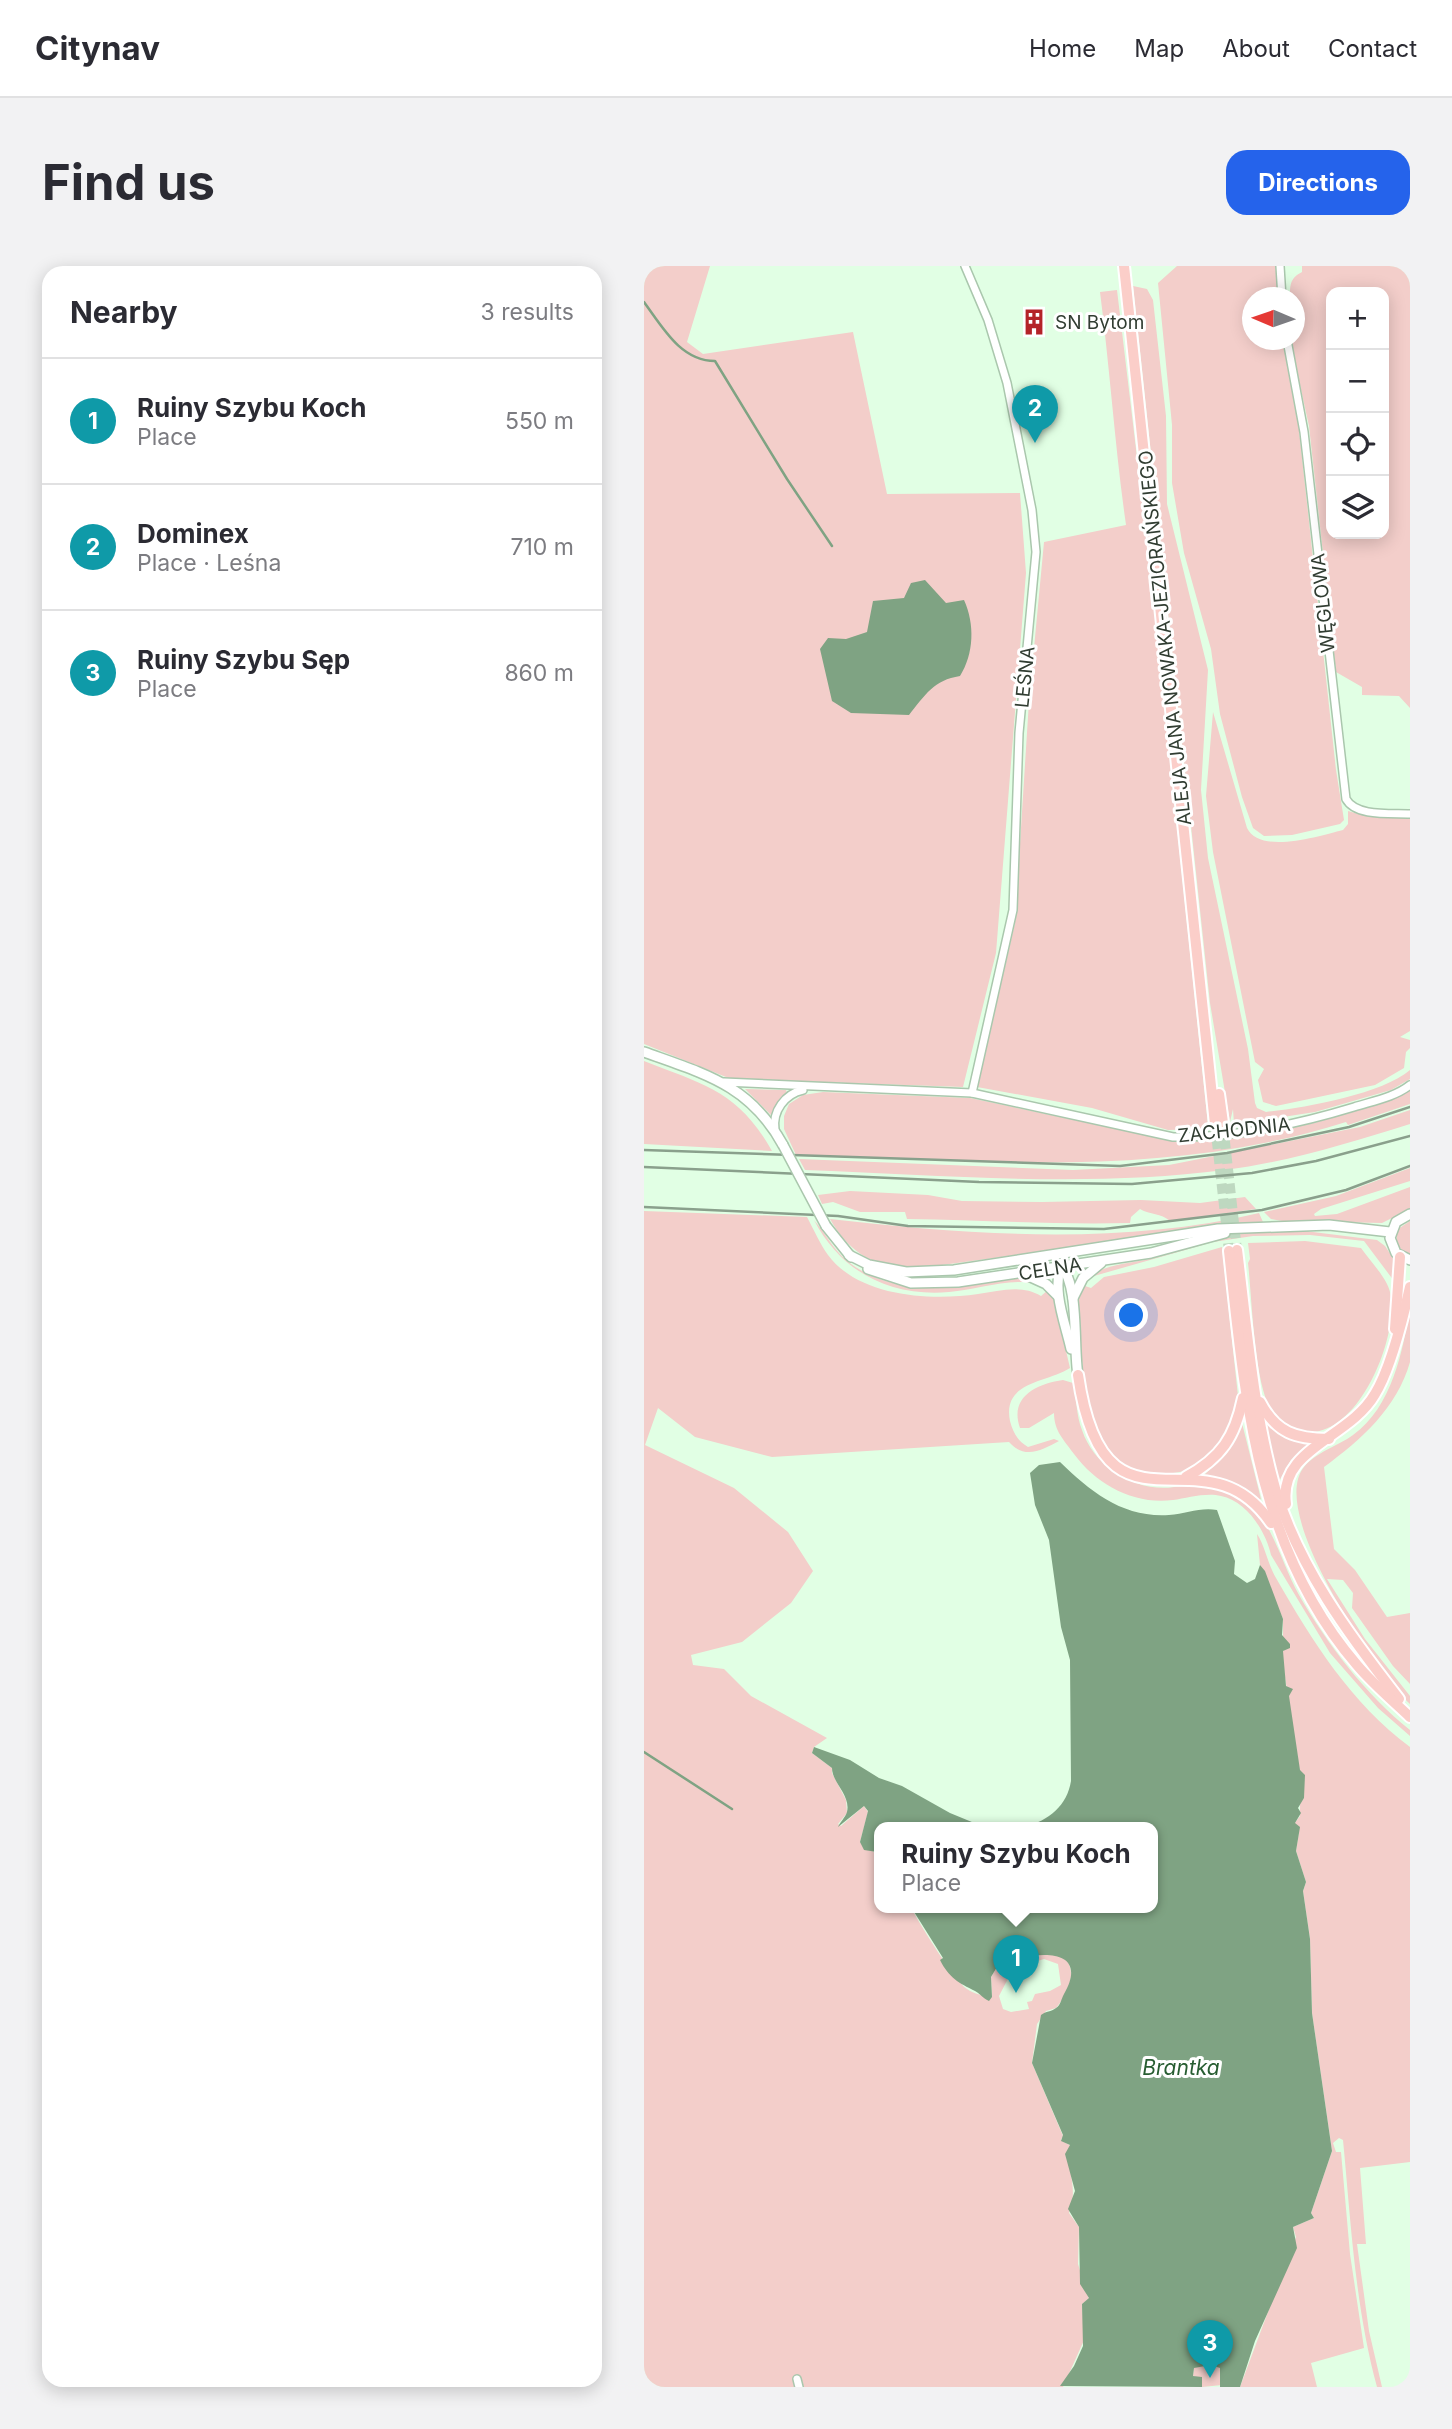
<!DOCTYPE html>
<html lang="en">
<head>
<meta charset="utf-8">
<style>
  body { margin:0; font-family:Inter,sans-serif; background:#f2f2f3; color:#2b2b33 }
  .controls { position:absolute; right:21px; top:21px; display:grid; overflow:hidden; border-radius:14px; box-shadow:0 4px 18px #0003 }
  .controls button { width:63px; height:63px; display:grid; place-items:center; padding:0; border:0; border-bottom:2px solid #e1e1e2; background:#fff; color:#2b2b33; font:35px sans-serif }
  .compass { position:absolute; left:598px; top:21px; width:63px; height:63px; border-radius:50%; background:#fff; box-shadow:0 4px 18px #0003; rotate:272deg }
  .you { position:absolute; left:488px; top:1050px; width:24px; height:24px; margin:-18px; border:5px solid #fff; border-radius:50%; background:#1a73e8; box-shadow:0 0 0 10px #1a73e833 }
  .badge { display:grid; place-items:center; width:46px; height:46px; border-radius:50%; background:#2563eb; color:#fff; font-size:23px; font-weight:700 }
  .pin { position:absolute; translate:-50% -58px; filter:drop-shadow(0 2px 4px #0008) }
  .pin::after { content:''; position:absolute; top:37px; width:24px; height:21px; background:inherit; clip-path:polygon(0 0,100% 0,50% 100%) }
  .popup { position:absolute; left:230px; top:1556px; width:284px; height:91px; box-sizing:border-box; display:grid; place-content:center; border-radius:14px; background:#fff; filter:drop-shadow(0 2px 5px #0005); font-size:23px; white-space:nowrap; color:#7c7c81 }
  .popup b { font-size:26px; color:#2b2b33 }
  .popup::after { content:''; position:absolute; left:50%; top:100%; margin-left:-14px; border:14px solid transparent; border-top-color:#fff }
  .list { margin:0; padding:0; list-style:none }
  h2 { display:flex; justify-content:space-between; align-items:center; height:91px; margin:0; padding:0 28px; font-size:30px }
  h2 small { font-size:23px; font-weight:400; color:#7c7c81 }
  .list li { display:grid; grid-template-columns:46px 1fr auto; gap:21px; align-items:center; box-sizing:border-box; height:126px; padding:0 28px; border-top:2px solid #e1e1e2 }
  .list b { display:block; font-size:26px; white-space:nowrap }
  .list p { margin:0; font-size:23px; white-space:nowrap; color:#7c7c81 }
  .list em { font-size:23px; font-style:normal; color:#7c7c81 }
  .icon { flex:none; width:38px; height:38px; fill:none; stroke:currentColor; stroke-width:2; stroke-linecap:round; stroke-linejoin:round }
  .map { position:relative; flex:none; width:766px; height:2121px; overflow:hidden; border-radius:21px }
  header { display:flex; align-items:center; gap:42px; box-sizing:border-box; height:98px; padding:0 35px; background:#fff; border-bottom:2px solid #e1e1e2 }
  header strong { font-size:33px }
  nav { display:flex; gap:38px; margin-inline-start:auto; font-size:24px }
  .intro { display:flex; align-items:center; justify-content:space-between; box-sizing:border-box; height:168px; padding:0 42px }
  h1 { margin:0; font-size:49px }
  .button { padding:18px 32px; border-radius:21px; background:#2563eb; color:#fff; font-size:24px; font-weight:700 }
  main { display:flex; gap:42px; padding:0 42px }
  aside { flex:1; background:#fff; border-radius:21px; box-shadow:0 4px 18px #0003 }
  .map>svg:first-child { display:block }
  .green { fill:#f3ceca; fill-rule:evenodd }
  .water { fill:#7fa383 }
  .lines { fill:none; stroke-linecap:round; stroke-linejoin:round }
  .stream { stroke:#7fa383; stroke-width:2.5 }
  .primary-tunnel { stroke:#bed8c0; stroke-width:10; stroke-dasharray:10 5; stroke-linecap:butt }
  .minor-casing { stroke:#aac7ad; stroke-width:10 }
  .tertiary-casing { stroke:#aac7ad; stroke-width:12 }
  .primary-casing { stroke:#fff; stroke-width:14 }
  .minor { stroke:#fff; stroke-width:7 }
  .tertiary { stroke:#fff; stroke-width:9 }
  .primary { stroke:#fbcec9; stroke-width:10 }
  .rail { stroke:#8aa08c; stroke-width:2.5 }
  .tertiary-bridge-casing { stroke:#aac7ad; stroke-width:12; stroke-linecap:butt }
  .tertiary-bridge { stroke:#fff; stroke-width:9 }
  .labels { text-anchor:middle; dominant-baseline:central; stroke-width:6; stroke-linejoin:round; paint-order:stroke }
  .poi-label { font-size:19px; fill:#313d32; stroke:#fff; text-anchor:start }
  .street-label { font-size:19px; fill:#313d32; stroke:#fff }
  .water-label { font-size:21px; font-style:italic; fill:#285e32; stroke:#fff }
</style>
</head>
<body>
<header>
<strong>Citynav</strong>
<nav><a>Home</a><a>Map</a><a>About</a><a>Contact</a></nav>
</header>
<div class="intro"><h1>Find us</h1><a class="button">Directions</a></div>
<main>
<aside>
<h2>Nearby<small>3 results</small></h2>
<ul class="list">
<li><span class="badge" style="background:#0f9aa8">1</span><div><b>Ruiny Szybu Koch</b><p>Place</p></div><em>550 m</em></li>
<li><span class="badge" style="background:#0f9aa8">2</span><div><b>Dominex</b><p>Place · Leśna</p></div><em>710 m</em></li>
<li><span class="badge" style="background:#0f9aa8">3</span><div><b>Ruiny Szybu Sęp</b><p>Place</p></div><em>860 m</em></li>
</ul>
</aside>
<div class="map">
<svg width="766" height="2121" viewBox="0 0 766 2121">
  <rect width="100%" height="100%" fill="#e1ffe4"/>
  <g class="green">
    <path d="M0,0H66L43,76L59,88L209,66L243,228L376,227L382,307L352,687L319,821L87,813L0,778Z"/>
    <path d="M533,0H632L634,31L608,32V74H639L651,127L692,504L700,554L696,558L648,569L620,570L609,562L598,531L576,448L567,383L540,287L528,217V159L514,17Z"/>
    <path d="M658,0H766V442L755,430L718,429V421L692,406L665,160L646,74H650V32L646,31C646,19 646,12 658,6ZM687,26H740V268H687Z"/>
    <path d="M489,20L503,23L509,34L522,150L523,238L564,404L557,524L564,592L604,783L611,837L613,842L622,846C660,842 738,828 766,804V813L747,824L671,846L560,863L524,864L448,842L333,821L371,657L385,435L400,276L482,259C471,182 466,104 456,26L473,24L504,283L564,859L590,858L589,843L586,856L566,737Z"/>
    <path d="M569,446L603,562C616,589 675,570 699,564L704,558V545L718,549L766,551V765L756,771L766,774V782L762,786L760,802L731,819L632,840L619,836L614,814L620,803L611,796L569,586L562,530Z"/>
    <path d="M0,795C61,819 94,825 128,885L0,878Z"/>
    <path d="M101,823L142,824L143,827L128,850Z"/>
    <path d="M766,825V838L704,859L702,856C518,914 341,894 152,889L140,863V850L145,838L159,829L179,826L326,832L541,877L634,865L674,856Z"/>
    <path d="M766,844V858C705,877 644,896 581,904C442,922 300,909 161,904L155,893L429,904L525,899L716,861Z"/>
    <path d="M766,902V915L677,943L670,948L671,950L693,948L766,921V943L738,957L638,955L627,953L620,946L692,930Z"/>
    <path d="M206,925L284,929L318,935L398,936L497,934L556,937L601,931L612,943L526,955C517,947 506,949 496,943L487,951L486,957C412,959 338,954 263,953L261,946H216L189,936L178,938L174,929Z"/>
    <path d="M0,945L163,951C170,964 176,978 184,989C215,1031 287,1035 334,1028C356,1025 377,1018 397,1030L404,1024L410,1033L426,1102C403,1117 358,1115 366,1155C369,1167 374,1175 384,1181L410,1173L415,1175C398,1184 381,1194 365,1176L128,1191L51,1171L14,1142L1,1179L90,1222L144,1266L169,1305L147,1337L98,1376L47,1389L49,1399L80,1403L107,1430L183,1472L170,1481L168,1487L188,1502V1507L202,1534L203,1547L194,1558L197,1560L220,1540L224,1546L216,1576L235,1590L236,1641H267C274,1656 311,1715 323,1723C330,1728 340,1730 348,1731L347,1711L356,1696C374,1698 425,1670 427,1707C428,1718 419,1734 412,1742L402,1745L393,1758L388,1797L419,1870L417,1874L427,1880C422,1906 435,1922 425,1947L435,1961L434,1998L445,2033L438,2038L441,2072L419,2121H0ZM400,1693L414,1698L417,1719L406,1725L391,1728L388,1735L383,1736L385,1743L367,1746L359,1743L355,1730L369,1703Z"/>
    <path d="M615,947L619,956L261,1004C225,997 204,985 186,953C326,969 476,980 615,947Z"/>
    <path d="M170,954C180,965 189,983 203,995C260,1039 320,1014 383,1012L395,1019C390,1019 386,1016 380,1016C355,1015 329,1024 305,1026C246,1031 197,1006 170,954Z"/>
    <path d="M766,955V989C754,984 750,975 754,963Z"/>
    <path d="M615,965H661L733,974L741,980L753,998L750,1015L720,975L666,969L609,970L569,976L443,1012C463,997 486,998 510,992C546,982 578,970 615,965Z"/>
    <path d="M661,975L717,982C726,995 743,1012 746,1026C757,1071 709,1186 651,1163C641,1159 632,1153 627,1144C610,1116 608,1032 604,997L606,993L604,977Z"/>
    <path d="M578,981L594,1130C593,1147 589,1165 579,1180C558,1212 494,1218 468,1189C445,1163 441,1127 438,1094C435,1070 430,1041 438,1019L447,1022L460,1011L510,1001Z"/>
    <path d="M766,1041C766,1057 766,1080 766,1096C753,1142 717,1174 680,1201L690,1283L711,1304L743,1351L766,1347V1418L749,1400L708,1342L709,1327L699,1314L683,1313L721,1373L766,1430V1438C732,1403 623,1247 660,1201C672,1186 694,1180 709,1169C748,1141 759,1085 766,1041Z"/>
    <path d="M419,1114L429,1117C433,1133 432,1149 438,1164C450,1201 493,1227 530,1221C546,1219 574,1216 588,1224C627,1245 635,1293 655,1329C683,1378 722,1429 766,1464V1470L734,1442L686,1387L627,1289C622,1266 603,1235 577,1230C563,1226 543,1232 529,1234C490,1239 453,1219 430,1188C420,1174 410,1165 410,1147L385,1162H376C365,1131 392,1118 419,1114Z"/>
    <path d="M622,1156C637,1171 650,1176 671,1177L647,1194L634,1217Z"/>
    <path d="M598,1157L617,1233L615,1234C600,1218 581,1211 559,1210L583,1187Z"/>
    <path d="M613,1268C621,1280 624,1299 632,1312C668,1375 707,1437 766,1481V1896L716,1902L722,1978H713L725,2065L738,2121H733C711,2040 707,1957 699,1874L695,1872L689,1877L692,1886H697L706,1988L720,2082L667,2097L673,2121H596L652,1971L649,1961L670,1952L667,1947L688,1885L668,1747L666,1673L659,1625L662,1616L652,1585L655,1566L650,1558L656,1550V1537L660,1532L638,1392L639,1385L646,1378L639,1375V1353L616,1299Z"/>
    <path d="M572,2099L576,2102L578,2119L558,2121V2113L549,2110L550,2101Z"/>
  </g>
  <g class="water">
    <path d="M281,314L302,337L320,334C331,358 330,388 316,410C290,414 281,429 265,449L207,447L188,435L176,383L184,372L202,373L223,366L229,335L260,332L267,317Z"/>
    <path d="M416,1196C447,1226 479,1252 525,1249C542,1248 556,1241 573,1244L591,1295L590,1308L603,1317L611,1313L616,1299L621,1305L639,1353L638,1369L646,1378V1382L639,1385L642,1420L649,1423L645,1430L656,1504L661,1509L660,1532L654,1542L657,1547L651,1557L656,1561L652,1585L662,1616L659,1625L666,1673L668,1747L688,1885L667,1947L670,1952L649,1961L653,1982L611,2075L596,2121H576V2102L567,2099L550,2102L549,2110L558,2111V2121L416,2120L430,2100L439,2080L438,2038L445,2032L436,2018L435,1961L424,1943L431,1925L421,1888L426,1879L417,1875L419,1869L388,1797L397,1749C402,1745 407,1746 412,1742C417,1739 417,1733 420,1728C449,1677 382,1686 357,1700L356,1696L347,1711L348,1731L345,1735C338,1732 337,1728 331,1725C315,1717 305,1712 296,1694L299,1692L267,1641H508V1561H381C405,1554 423,1540 427,1515L426,1394L417,1361L405,1274L391,1239L386,1207L395,1199Z"/>
    <path d="M170,1481L206,1494L235,1512L258,1520L306,1547L340,1561H236L235,1590L233,1586L220,1584L216,1576L224,1545L220,1540L194,1561C196,1556 201,1552 203,1546C207,1529 188,1517 188,1502L168,1487Z"/>
  </g>
  <g class="lines">
    <g class="stream">
      <path d="M0,36C19,62 37,95 71,95L143,213L188,280"/>
      <path d="M0,1486L88,1543"/>
    </g>
    <g class="primary-tunnel">
      <path d="M571,858L585,985"/>
      <path d="M579,858L593,984"/>
    </g>
    <g class="minor-casing">
      <g id="minor">
        <path d="M321,0L344,54L363,117L388,244L392,286L375,467L369,644L328,827"/>
        <path d="M636,0L638,32"/>
        <path d="M643,74L660,166L702,533C712,551 747,547 766,548"/>
        <path d="M80,816L328,827L529,871C591,872 651,859 710,841C729,835 751,831 766,819"/>
        <path d="M131,864C128,845 141,828 159,824"/>
        <path d="M153,2113L155,2121"/>
      </g>
    </g>
    <g class="tertiary-casing">
      <g id="tertiary">
        <path d="M0,786C61,808 106,819 139,879"/>
        <path d="M766,948L752,956L746,972L752,987L766,994"/>
        <path d="M182,960L207,991"/>
        <path d="M205,989L225,999L262,1006L310,1004L574,963L685,959L746,966"/>
        <path d="M418,997C407,1023 421,1056 427,1083"/>
        <path d="M415,998C436,1015 429,1082 434,1109"/>
        <path d="M224,1003L267,1017L314,1016L507,987L581,967"/>
        <path d="M380,1008L402,1018L414,1030"/>
        <path d="M429,1032L439,1012L457,997"/>
      </g>
    </g>
    <g class="primary-casing">
      <g id="primary">
        <path d="M480,0L571,858"/>
        <path d="M575,828L579,857"/>
        <path d="M593,984C603,1063 609,1145 631,1222C655,1302 705,1369 755,1433"/>
        <path d="M585,985C601,1131 612,1282 713,1399C728,1417 748,1434 766,1451"/>
        <path d="M751,1063L756,991"/>
        <path d="M434,1109C460,1290 559,1157 627,1257"/>
        <path d="M616,1136C632,1167 652,1173 685,1173"/>
        <path d="M542,1211C577,1192 591,1171 599,1132"/>
        <path d="M642,1238C634,1182 705,1173 731,1128C747,1102 759,1052 766,1021"/>
      </g>
    </g>
    <use href="#minor" class="minor"/>
    <use href="#tertiary" class="tertiary"/>
    <use href="#primary" class="primary"/>
    <g class="rail">
      <path d="M0,884L476,900L583,887L705,861L766,841"/>
      <path d="M0,901L335,916L488,918L608,907L672,895L766,870"/>
      <path d="M0,941L194,950L264,960L460,963L618,944L702,924L766,900"/>
    </g>
    <g class="tertiary-bridge-casing">
      <path id="tertiary-bridge" d="M139,879L182,960"/>
    </g>
    <use href="#tertiary-bridge" class="tertiary-bridge"/>
  </g>
  <defs>
    <g id="building-bare" transform="scale(2.1)"><path d="M-4-6H4V6H1V3H-1V6H-4ZM-2.5-4.3h1.7v1.8h-1.7ZM.8-4.3h1.7v1.8H.8ZM-2.5-1h1.7V.8h-1.7ZM.8-1h1.7V.8H.8Z" fill="#b42328" stroke="#fff" stroke-width="2.5" paint-order="stroke"/></g>
  </defs>
  <g fill-rule="evenodd">
    <use href="#building-bare" x="390" y="56"/>
  </g>
  <g class="labels">
    <g class="poi-label">
      <text x="411" y="56">SN Bytom</text>
    </g>
    <g class="street-label">
      <text transform="translate(679 337) rotate(-96)">WĘGLOWA</text>
      <text transform="translate(521 372) rotate(-96)">ALEJA JANA NOWAKA-JEZIORAŃSKIEGO</text>
      <text transform="translate(381 411) rotate(-84)">LEŚNA</text>
      <text transform="translate(590 864) rotate(-6)">ZACHODNIA</text>
      <text transform="translate(406 1003) rotate(-9)">CELNA</text>
    </g>
    <g class="water-label">
      <text x="537" y="1801">Brantka</text>
    </g>
  </g>
</svg>
<div class="controls">
<button>+</button>
<button>−</button>
<button><svg class="icon" aria-label="locate" viewBox="0 0 24 24"><circle cx="12" cy="12" r="6"/><path d="M12 2v4M12 18v4M2 12h4M18 12h4"/></svg></button>
<button><svg class="icon" aria-label="layers" viewBox="0 0 24 24"><path d="M12 4l9 5-9 5-9-5zM3 14l9 5 9-5"/></svg></button>
</div>
<svg class="compass" viewBox="-18 -18 36 36"><path d="M0-13l5 13h-10z" fill="#e53935"/><path d="M0 13l5-13h-10z" fill="#7c7c81"/></svg>
<div class="you"></div>
<div class="pin badge" style="left:372px;top:1727px;background:#0f9aa8">1</div>
<div class="popup"><b>Ruiny Szybu Koch</b>Place</div>
<div class="pin badge" style="left:391px;top:177px;background:#0f9aa8">2</div>
<div class="pin badge" style="left:566px;top:2112px;background:#0f9aa8">3</div>
</div>
</main>
</body>
</html>
